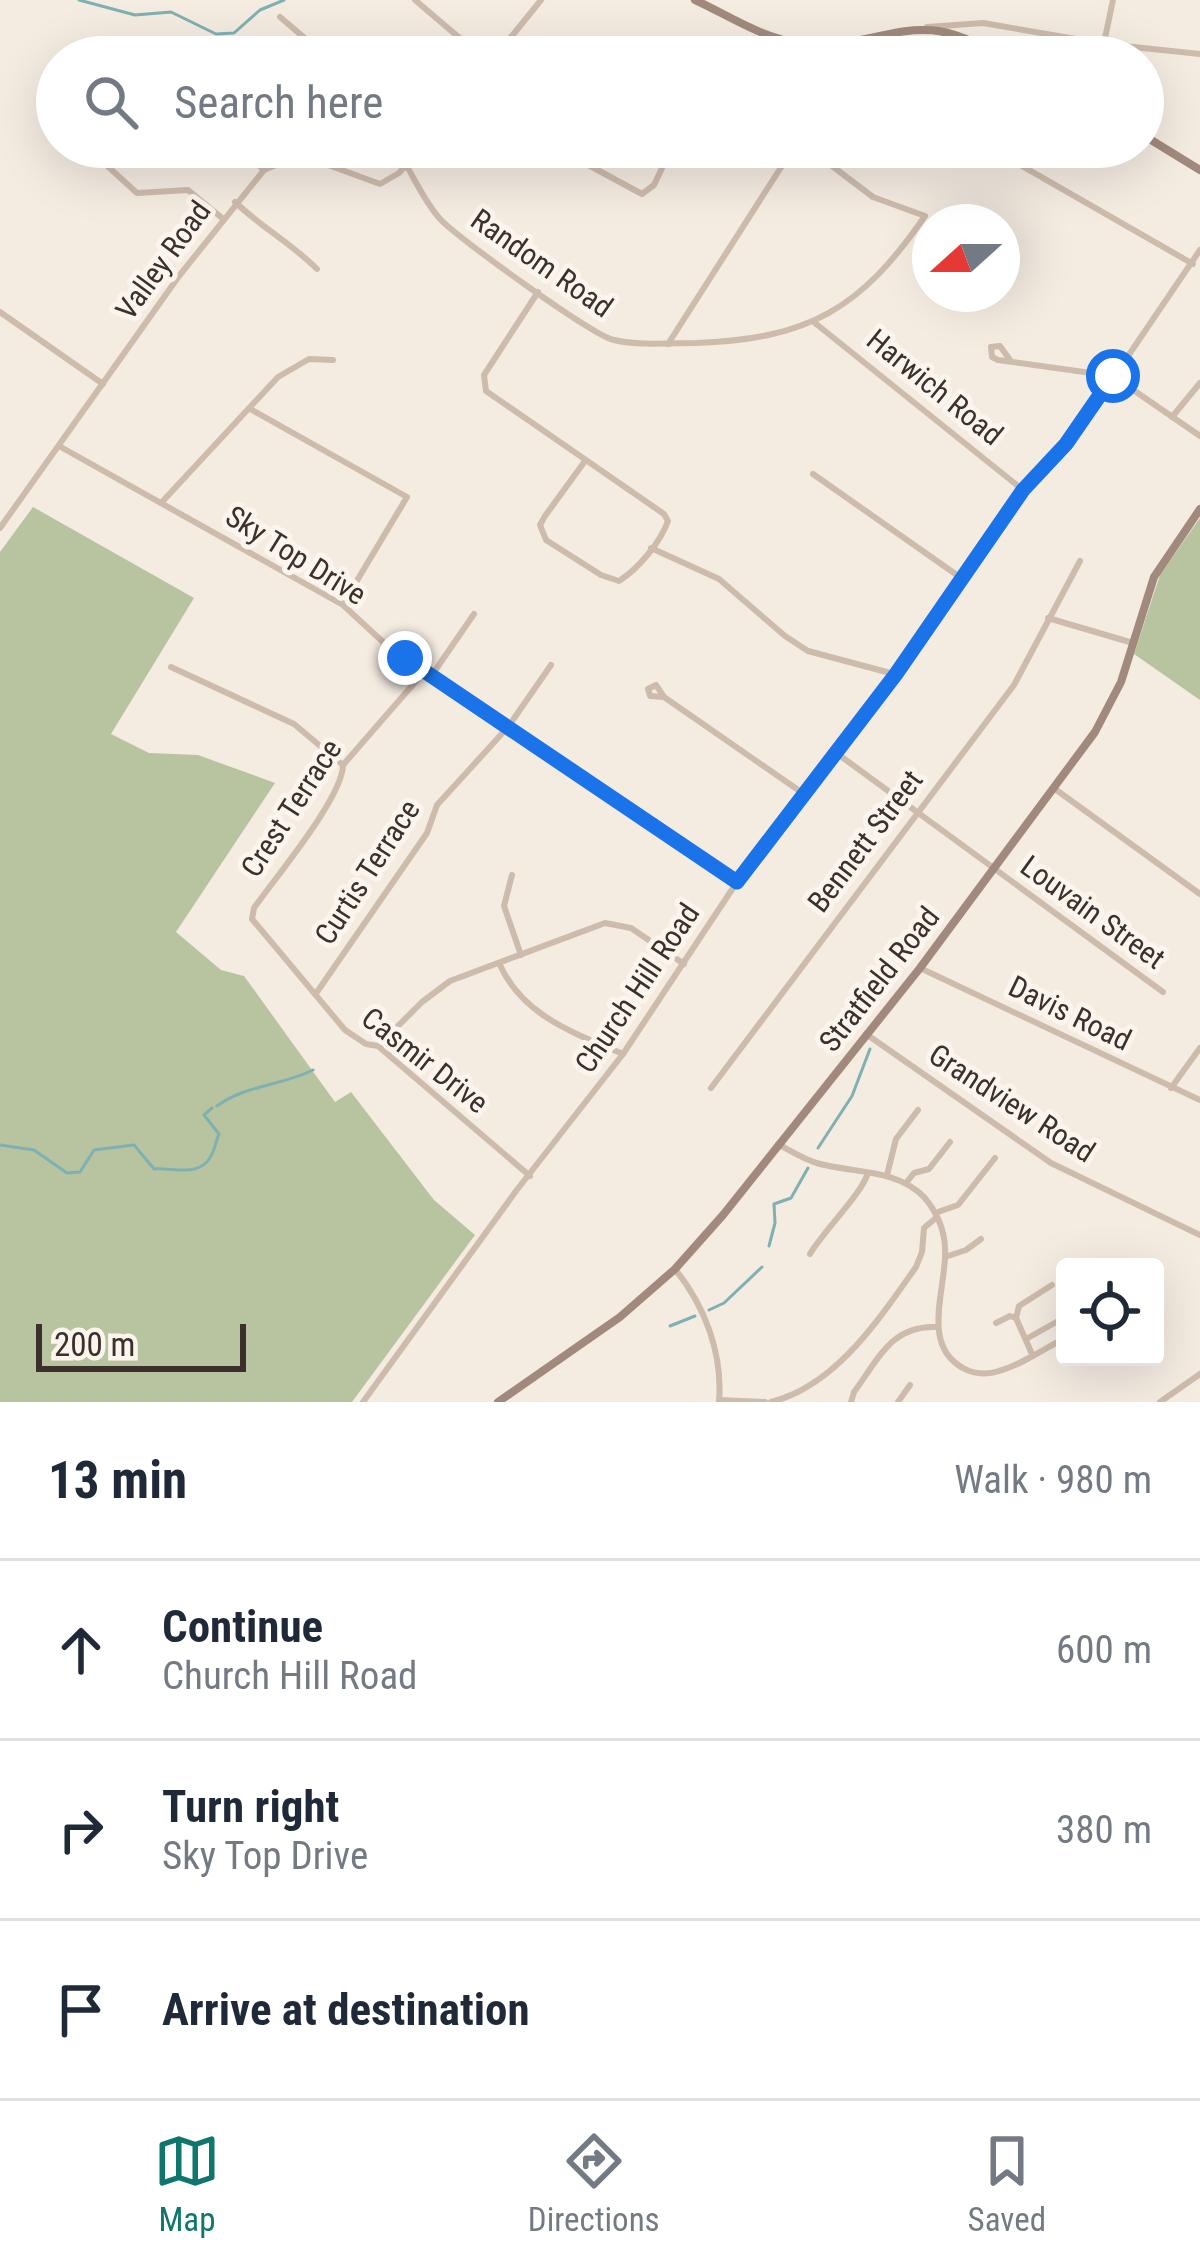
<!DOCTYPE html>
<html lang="en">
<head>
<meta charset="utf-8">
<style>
  body { margin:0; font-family:"Roboto Condensed",sans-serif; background:#f2f2f3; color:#1f2937 }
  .controls { position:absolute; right:36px; bottom:36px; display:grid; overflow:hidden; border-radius:12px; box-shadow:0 12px 48px #0002 }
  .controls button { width:108px; height:108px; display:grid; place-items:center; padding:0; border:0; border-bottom:3px solid #e0e1e3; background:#fff; color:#1f2937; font:60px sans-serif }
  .compass { position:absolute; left:912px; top:204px; width:108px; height:108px; border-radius:50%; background:#fff; box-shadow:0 12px 48px #0002; rotate:249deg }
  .scale { position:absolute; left:36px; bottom:30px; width:210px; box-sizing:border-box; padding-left:12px; border:6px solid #3b302b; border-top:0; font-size:33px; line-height:42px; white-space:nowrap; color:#3b302b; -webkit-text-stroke:9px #fbf5ee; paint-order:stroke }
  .stop { position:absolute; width:36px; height:36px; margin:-27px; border:9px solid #1a73e8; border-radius:50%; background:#fff }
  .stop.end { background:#1a73e8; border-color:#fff; box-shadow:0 3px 12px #0008 }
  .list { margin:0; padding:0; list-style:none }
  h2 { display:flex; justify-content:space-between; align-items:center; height:156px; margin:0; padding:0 48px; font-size:51px }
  h2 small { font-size:39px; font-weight:400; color:#747a83 }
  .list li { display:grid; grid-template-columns:78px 1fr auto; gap:36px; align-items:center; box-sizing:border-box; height:180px; padding:0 48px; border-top:3px solid #e0e1e3 }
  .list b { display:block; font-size:45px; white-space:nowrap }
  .list p { margin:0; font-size:39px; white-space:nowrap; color:#747a83 }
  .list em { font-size:39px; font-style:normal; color:#747a83 }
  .icon { flex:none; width:66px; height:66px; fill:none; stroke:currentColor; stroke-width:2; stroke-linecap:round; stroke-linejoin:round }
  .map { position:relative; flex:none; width:1200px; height:1402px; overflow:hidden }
  .search { position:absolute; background:#fff; box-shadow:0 12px 48px #0002; left:36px; right:36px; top:36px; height:132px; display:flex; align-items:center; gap:30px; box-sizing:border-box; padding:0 42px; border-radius:66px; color:#747a83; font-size:45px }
  .sheet { height:696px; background:#fff }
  nav { display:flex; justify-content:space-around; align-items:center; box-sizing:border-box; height:168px; border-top:3px solid #e0e1e3; background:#fff; font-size:33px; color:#747a83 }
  nav a { display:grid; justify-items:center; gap:6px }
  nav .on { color:#0f766e }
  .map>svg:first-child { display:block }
  .green { fill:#b8c4a0 }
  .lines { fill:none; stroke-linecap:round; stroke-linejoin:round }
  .stream { stroke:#7fb0b2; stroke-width:3 }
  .minor { stroke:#cdbbac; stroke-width:6 }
  .secondary { stroke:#a18a7d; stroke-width:8 }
  .route { stroke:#1a73e8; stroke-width:15 }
  .labels { text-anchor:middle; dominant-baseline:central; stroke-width:10; stroke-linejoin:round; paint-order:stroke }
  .street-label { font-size:30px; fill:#3b302b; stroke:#fbf5ee }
</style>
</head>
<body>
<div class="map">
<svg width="1200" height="1402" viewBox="0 0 1200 1402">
  <rect width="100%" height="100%" fill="#f4ebe1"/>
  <g class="green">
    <path d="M33,507L194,598L111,734L149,753L198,755L275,783L176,932L221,970L244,976L335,1102L351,1092L434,1200L475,1235L352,1402H0V552Z"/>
    <path d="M1200,518V700L1134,654L1160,575Z"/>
  </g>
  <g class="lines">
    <g class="stream">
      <path d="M79,0L135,15L171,12L216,34L234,33L260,10L284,0"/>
      <path d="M217,1106C245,1085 281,1086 313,1070"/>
      <path d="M0,1145L34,1150L67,1173L80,1172L94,1150L134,1145L154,1169C173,1167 201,1179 212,1154C215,1148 216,1141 219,1134L204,1115L212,1108"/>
      <path d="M818,1148L852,1096L870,1049"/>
      <path d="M769,1246L775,1223L774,1204L791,1198L808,1168"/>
      <path d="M709,1310L724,1303L762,1267"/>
      <path d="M670,1326L695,1316"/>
    </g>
    <g class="minor">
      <path d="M415,0L482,57"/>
      <path d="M280,17L327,57"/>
      <path d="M927,27L983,23L1105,44L1200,54"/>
      <path d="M511,37L556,57"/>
      <path d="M495,57L541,0"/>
      <path d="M875,57L879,35"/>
      <path d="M1101,57L1113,0"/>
      <path d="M240,147L264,170"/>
      <path d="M555,147L642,194L654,185L672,147"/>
      <path d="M989,147L1193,264"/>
      <path d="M92,152L137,193L188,190L222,218"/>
      <path d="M406,165C417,183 426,204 441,220C458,238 593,336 614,340C640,346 669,343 696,343C809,339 861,309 925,216L873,197L807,147"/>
      <path d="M235,202C261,227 291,243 317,269"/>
      <path d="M538,292L484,375L486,391L664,514L668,521C660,543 638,569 619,581L601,575L546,540L540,525L545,516L585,461"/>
      <path d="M0,312L103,384"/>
      <path d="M815,323L1023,490"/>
      <path d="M668,344L794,147"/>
      <path d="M1010,360L1000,346L991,347L992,357L998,360L1113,376L1200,436"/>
      <path d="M252,410L407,497L343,604"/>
      <path d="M1172,417L1200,383"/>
      <path d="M59,446L343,605L383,642L432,677L737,882"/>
      <path d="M813,474L964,580"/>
      <path d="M162,502L278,377L309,359L333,360"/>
      <path d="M0,528L179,276L264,170L293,158L320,162L380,184L399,173L422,147"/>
      <path d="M651,548L719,579L785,636L808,651L894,674"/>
      <path d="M1048,618L1133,643"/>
      <path d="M171,667L294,724L343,765"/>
      <path d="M423,673L343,765C343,797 275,878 254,908L252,919L345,1030L366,1044L378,1046L530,1176"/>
      <path d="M432,675L474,614"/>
      <path d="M664,697L656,685L648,689L650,696L664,697L804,794"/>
      <path d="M835,752L1163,992"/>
      <path d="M1055,789L1200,894"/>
      <path d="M512,875L504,906L521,955"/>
      <path d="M500,965C523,1016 574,1033 623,1054"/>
      <path d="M920,968L1200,1100"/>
      <path d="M317,992L427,833L437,805L508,727L551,665"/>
      <path d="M866,1034L1051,1163L1200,1235"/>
      <path d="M378,1046L422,1002L450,981L605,923L631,928L684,964"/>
      <path d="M711,1088L1014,685L1080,561"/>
      <path d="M1171,1088L1200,1048"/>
      <path d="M778,1144C791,1151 805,1160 820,1164C855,1173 897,1169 924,1197C936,1211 944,1229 945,1247C948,1285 919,1344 963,1368C973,1374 987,1375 999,1371C1021,1365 1044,1349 1065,1338"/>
      <path d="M887,1175L896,1139L918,1110"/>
      <path d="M906,1183L914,1173L929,1169L950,1142"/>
      <path d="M935,1213L958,1205L995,1158"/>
      <path d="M810,1254C825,1229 861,1195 868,1173"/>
      <path d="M945,1257L966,1250L981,1239"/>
      <path d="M675,1269C705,1306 723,1354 719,1402"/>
      <path d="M996,1323L1010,1316L1016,1318"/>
      <path d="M1026,1339L1060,1320L1065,1330"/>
      <path d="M1032,1354L1016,1318L1019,1306L1052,1285"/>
      <path d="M719,1400L765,1402"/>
      <path d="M363,1402L516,1191L623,1054L737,882L896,675L1023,490L1086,418L1200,250"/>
      <path d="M771,1402C836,1386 879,1319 916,1267L922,1252L924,1228L937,1217"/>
      <path d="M851,1402L854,1392C878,1360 891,1325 936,1327"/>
      <path d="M898,1402L910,1385"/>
      <path d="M1160,1402L1200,1374"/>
    </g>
    <g class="secondary">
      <path d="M695,0C728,15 763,39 800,43C884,52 914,0 999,57"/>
      <path d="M1143,135L1200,170"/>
      <path d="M498,1402L620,1317L675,1269L723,1215L920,968L1095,732L1121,682L1154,577L1200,509"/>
    </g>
  </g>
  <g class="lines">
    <path class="route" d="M405,658L737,882L896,674L1023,490L1066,444L1113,376"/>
  </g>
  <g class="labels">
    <g class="street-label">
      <text transform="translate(163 260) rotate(-54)">Valley Road</text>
      <text transform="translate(542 263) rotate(35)">Random Road</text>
      <text transform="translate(935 387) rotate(39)">Harwich Road</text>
      <text transform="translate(296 555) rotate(32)">Sky Top Drive</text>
      <text transform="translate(291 808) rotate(-57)">Crest Terrace</text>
      <text transform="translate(865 841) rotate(-53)">Bennett Street</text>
      <text transform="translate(367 872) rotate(-57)">Curtis Terrace</text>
      <text transform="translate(1093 912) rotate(36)">Louvain Street</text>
      <text transform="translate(879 979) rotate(-52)">Stratfield Road</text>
      <text transform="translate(637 988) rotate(-56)">Church Hill Road</text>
      <text transform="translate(1070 1013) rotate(26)">Davis Road</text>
      <text transform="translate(425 1060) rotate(38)">Casmir Drive</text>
      <text transform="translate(1012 1103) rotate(33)">Grandview Road</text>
    </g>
  </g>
</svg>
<div class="controls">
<button><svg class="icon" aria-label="locate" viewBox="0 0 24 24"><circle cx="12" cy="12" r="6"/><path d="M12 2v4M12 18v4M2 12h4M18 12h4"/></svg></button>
</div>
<svg class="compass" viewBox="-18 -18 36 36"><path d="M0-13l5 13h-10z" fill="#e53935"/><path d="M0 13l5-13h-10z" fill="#747a83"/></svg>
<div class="scale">200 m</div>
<div class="stop" style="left:1113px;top:376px"></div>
<div class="stop end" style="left:405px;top:658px"></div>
<div class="search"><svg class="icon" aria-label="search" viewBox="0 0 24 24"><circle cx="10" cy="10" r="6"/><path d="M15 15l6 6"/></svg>Search here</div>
</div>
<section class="sheet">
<h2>13 min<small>Walk · 980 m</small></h2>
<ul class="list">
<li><svg class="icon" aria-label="ahead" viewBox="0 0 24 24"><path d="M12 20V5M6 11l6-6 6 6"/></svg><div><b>Continue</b><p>Church Hill Road</p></div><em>600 m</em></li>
<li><svg class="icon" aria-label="right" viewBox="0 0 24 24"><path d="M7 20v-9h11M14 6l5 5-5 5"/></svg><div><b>Turn right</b><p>Sky Top Drive</p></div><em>380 m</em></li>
<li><svg class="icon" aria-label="arrive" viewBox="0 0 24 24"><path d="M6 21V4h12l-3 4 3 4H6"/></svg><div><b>Arrive at destination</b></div></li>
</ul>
</section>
<nav>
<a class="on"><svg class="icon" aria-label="map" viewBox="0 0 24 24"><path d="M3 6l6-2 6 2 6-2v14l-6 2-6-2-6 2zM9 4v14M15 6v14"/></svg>Map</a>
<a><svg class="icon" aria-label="directions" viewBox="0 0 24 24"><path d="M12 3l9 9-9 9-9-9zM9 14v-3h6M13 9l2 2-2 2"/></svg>Directions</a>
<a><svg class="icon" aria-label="saved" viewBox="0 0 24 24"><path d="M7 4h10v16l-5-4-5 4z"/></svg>Saved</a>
</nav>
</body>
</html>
